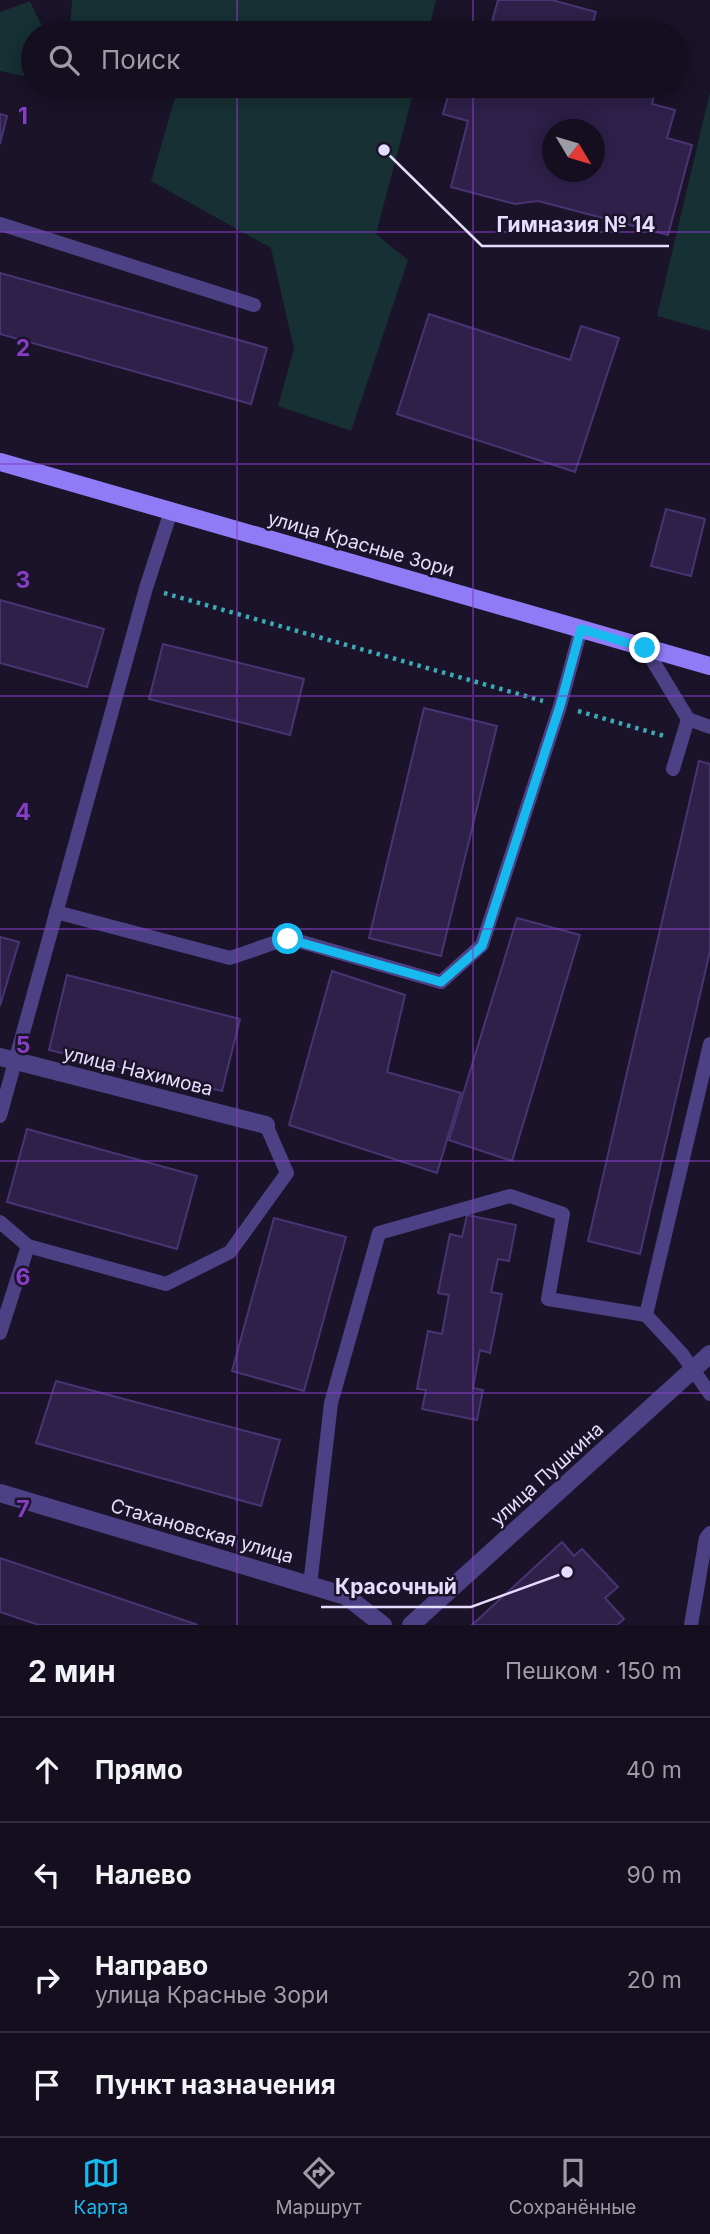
<!DOCTYPE html>
<html lang="ru">
<head>
<meta charset="utf-8">
<style>
  body { margin:0; font-family:Inter,sans-serif; background:#1d1728; color:#f1f3f6 }
  .compass { position:absolute; left:542px; top:119px; width:63px; height:63px; border-radius:50%; background:#140e1f; box-shadow:0 4px 18px #0003; rotate:128deg }
  .stop { position:absolute; width:21px; height:21px; margin:-16px; border:5px solid #17baef; border-radius:50%; background:#fff }
  .stop.end { background:#17baef; border-color:#fff; box-shadow:0 2px 7px #0008 }
  .list { margin:0; padding:0; list-style:none }
  h2 { display:flex; justify-content:space-between; align-items:center; height:91px; margin:0; padding:0 28px; font-size:30px }
  h2 small { font-size:23px; font-weight:400; color:#9d9ca4 }
  .list li { display:grid; grid-template-columns:46px 1fr auto; gap:21px; align-items:center; box-sizing:border-box; height:105px; padding:0 28px; border-top:2px solid #332e3d }
  .list b { display:block; font-size:26px; white-space:nowrap }
  .list p { margin:0; font-size:23px; white-space:nowrap; color:#9d9ca4 }
  .list em { font-size:23px; font-style:normal; color:#9d9ca4 }
  .icon { flex:none; width:38px; height:38px; fill:none; stroke:currentColor; stroke-width:2; stroke-linecap:round; stroke-linejoin:round }
  .map { position:relative; flex:none; width:710px; height:1625px; overflow:hidden }
  .search { position:absolute; background:#140e1f; box-shadow:0 4px 18px #0003; left:21px; right:21px; top:21px; height:77px; display:flex; align-items:center; gap:18px; box-sizing:border-box; padding:0 24px; border-radius:38px; color:#9d9ca4; font-size:26px }
  .sheet { height:511px; background:#140e1f }
  nav { display:flex; justify-content:space-around; align-items:center; box-sizing:border-box; height:98px; border-top:2px solid #332e3d; background:#140e1f; font-size:19px; color:#9d9ca4 }
  nav a { display:grid; justify-items:center; gap:4px }
  nav .on { color:#17baef }
  .map>svg:first-child { display:block }
  .green { fill:#163033 }
  .building { fill:#2e2049; stroke:#493473; stroke-width:2; fill-rule:evenodd }
  .lines { fill:none; stroke-linecap:round; stroke-linejoin:round }
  .path { stroke:#3aaab4; stroke-width:4.5; stroke-dasharray:3.5 5; stroke-linecap:butt }
  .service { stroke:#4d4185; stroke-width:14 }
  .minor { stroke:#4d4185; stroke-width:18 }
  .tertiary { stroke:#4d4185; stroke-width:18 }
  .secondary { stroke:#907bf6; stroke-width:18 }
  .route { stroke:#17baef; stroke-width:9 }
  .grid { fill:none; stroke:#863ec5; stroke-width:2; stroke-opacity:0.55 }
  .labels { text-anchor:middle; dominant-baseline:central; stroke-width:5; stroke-linejoin:round; paint-order:stroke }
  .street-label { font-size:19px; fill:#e5ddfd; stroke:#1a1329 }
  .grid-label { font-size:23px; text-anchor:middle; font-weight:bold; fill:#863ec5; stroke:#1a1329; stroke-width:5; stroke-linejoin:round; paint-order:stroke }
  .leader { fill:none; stroke:#e5ddfd; stroke-width:2.5 }
  .callout-dot { fill:#e5ddfd; stroke:#1a1329; stroke-width:2.5 }
  .callout-label { font-size:21px; text-anchor:middle; font-weight:bold; fill:#e5ddfd; stroke:#1a1329; stroke-width:5; stroke-linejoin:round; paint-order:stroke }
</style>
</head>
<body>
<div class="map">
<svg width="710" height="1625" viewBox="0 0 710 1625">
  <rect width="100%" height="100%" fill="#1a1329"/>
  <g class="green">
    <path d="M72,0H436L428,33H70Z"/>
    <path d="M30,1L45,33H33V78L0,71V12Z"/>
    <path d="M175,86H415L376,234L408,260L351,431L278,406L294,349L271,248L151,181L178,87Z"/>
    <path d="M710,92V331L657,316Z"/>
  </g>
  <g class="building">
    <path d="M498,0H552L596,12L590,33H489Z"/>
    <path d="M451,86H656L652,104L675,110L667,138L692,145L668,235L538,201L515,204L451,187L468,121L443,114ZM552,130H594V172H552Z"/>
    <path d="M0,114L7,116L0,144Z"/>
    <path d="M0,273L267,348L251,404L0,334Z"/>
    <path d="M429,314L570,360L581,326L619,338L575,472L397,414Z"/>
    <path d="M666,509L705,519L691,576L651,566Z"/>
    <path d="M0,600L104,629L87,687L0,663Z"/>
    <path d="M163,644L304,679L290,735L149,699Z"/>
    <path d="M424,708L497,726L441,956L369,938Z"/>
    <path d="M699,761L710,764V951L640,1254L588,1241Z"/>
    <path d="M517,918L580,935L512,1161L449,1140Z"/>
    <path d="M0,937L19,942L0,1006Z"/>
    <path d="M332,971L405,995L387,1072L461,1093L437,1173L289,1125Z"/>
    <path d="M67,975L240,1019L222,1091L49,1050Z"/>
    <path d="M27,1129L197,1176L177,1249L7,1202Z"/>
    <path d="M467,1215L516,1225L509,1261L498,1259L491,1292L502,1294L490,1353L480,1350L473,1388L483,1390L477,1420L422,1409L426,1390L417,1389L428,1331L442,1334L449,1295L438,1293L450,1234L462,1237Z"/>
    <path d="M274,1218L346,1237L304,1391L232,1371Z"/>
    <path d="M56,1381L280,1440L261,1506L36,1443Z"/>
    <path d="M562,1542L574,1556L582,1549L618,1587L605,1598L624,1619L617,1625H472Z"/>
    <path d="M0,1558L198,1625H39L0,1612Z"/>
  </g>
  <g class="lines">
    <g class="path">
      <path d="M164,593L543,701"/>
      <path d="M578,711L664,736"/>
    </g>
    <g class="service">
      <path d="M0,224L254,305"/>
      <path d="M645,648L688,719L710,727"/>
      <path d="M673,769L688,719"/>
      <path d="M56,912L230,958L288,938L441,982L482,945L560,706L581,629"/>
      <path d="M710,1044L646,1315L682,1354L710,1394"/>
      <path d="M0,1116L146,588L171,511"/>
      <path d="M0,1222L28,1246L166,1284L230,1252L287,1173L266,1125"/>
      <path d="M0,1333L28,1246"/>
      <path d="M310,1585L331,1403L379,1233L510,1196L563,1214L548,1299L646,1315"/>
      <path d="M691,1625L706,1538L710,1533"/>
    </g>
    <g class="minor">
      <path d="M0,1057L266,1125"/>
      <path d="M0,1493L346,1596L383,1625"/>
    </g>
    <path class="tertiary" d="M411,1625L710,1354"/>
    <path class="secondary" d="M0,462L710,666"/>
  </g>
  <g class="lines">
    <path class="route" d="M288,939L441,982L482,946L560,706L581,629L645,648"/>
  </g>
  <path class="grid" d="M237,0V33M473,0V33M237,86V1625M473,86V1625M0,232H710M0,464H710M0,696H710M0,929H710M0,1161H710M0,1393H710"/>
  <g class="labels">
    <g class="street-label">
      <text transform="translate(361 544) rotate(16)">улица Красные Зори</text>
      <text transform="translate(138 1071) rotate(14)">улица Нахимова</text>
      <text transform="translate(547 1474) rotate(-42)">улица Пушкина</text>
      <text transform="translate(202 1531) rotate(16)">Стахановская улица</text>
    </g>
  </g>
  <g class="grid-label">
    <text x="23" y="124">1</text>
    <text x="23" y="356">2</text>
    <text x="23" y="588">3</text>
    <text x="23" y="820">4</text>
    <text x="23" y="1053">5</text>
    <text x="23" y="1285">6</text>
    <text x="23" y="1517">7</text>
  </g>
  <path class="leader" d="M384 150L482 246H669M567 1572L471 1607H321"/>
  <g class="callout-dot">
    <circle cx="384" cy="150" r="7"/>
    <circle cx="567" cy="1572" r="7"/>
  </g>
  <g class="callout-label">
    <text x="576" y="232">Гимназия № 14</text>
    <text x="396" y="1594">Красочный</text>
  </g>
</svg>
<svg class="compass" viewBox="-18 -18 36 36"><path d="M0-13l5 13h-10z" fill="#e53935"/><path d="M0 13l5-13h-10z" fill="#9d9ca4"/></svg>
<div class="stop" style="left:288px;top:939px"></div>
<div class="stop end" style="left:645px;top:648px"></div>
<div class="search"><svg class="icon" aria-label="search" viewBox="0 0 24 24"><circle cx="10" cy="10" r="6"/><path d="M15 15l6 6"/></svg>Поиск</div>
</div>
<section class="sheet">
<h2>2 мин<small>Пешком · 150 m</small></h2>
<ul class="list">
<li><svg class="icon" aria-label="ahead" viewBox="0 0 24 24"><path d="M12 20V5M6 11l6-6 6 6"/></svg><div><b>Прямо</b></div><em>40 m</em></li>
<li><svg class="icon" aria-label="left" viewBox="0 0 24 24"><path d="M17 20v-9H6M10 6l-5 5 5 5"/></svg><div><b>Налево</b></div><em>90 m</em></li>
<li><svg class="icon" aria-label="right" viewBox="0 0 24 24"><path d="M7 20v-9h11M14 6l5 5-5 5"/></svg><div><b>Направо</b><p>улица Красные Зори</p></div><em>20 m</em></li>
<li><svg class="icon" aria-label="arrive" viewBox="0 0 24 24"><path d="M6 21V4h12l-3 4 3 4H6"/></svg><div><b>Пункт назначения</b></div></li>
</ul>
</section>
<nav>
<a class="on"><svg class="icon" aria-label="map" viewBox="0 0 24 24"><path d="M3 6l6-2 6 2 6-2v14l-6 2-6-2-6 2zM9 4v14M15 6v14"/></svg>Карта</a>
<a><svg class="icon" aria-label="directions" viewBox="0 0 24 24"><path d="M12 3l9 9-9 9-9-9zM9 14v-3h6M13 9l2 2-2 2"/></svg>Маршрут</a>
<a><svg class="icon" aria-label="saved" viewBox="0 0 24 24"><path d="M7 4h10v16l-5-4-5 4z"/></svg>Сохранённые</a>
</nav>
</body>
</html>
